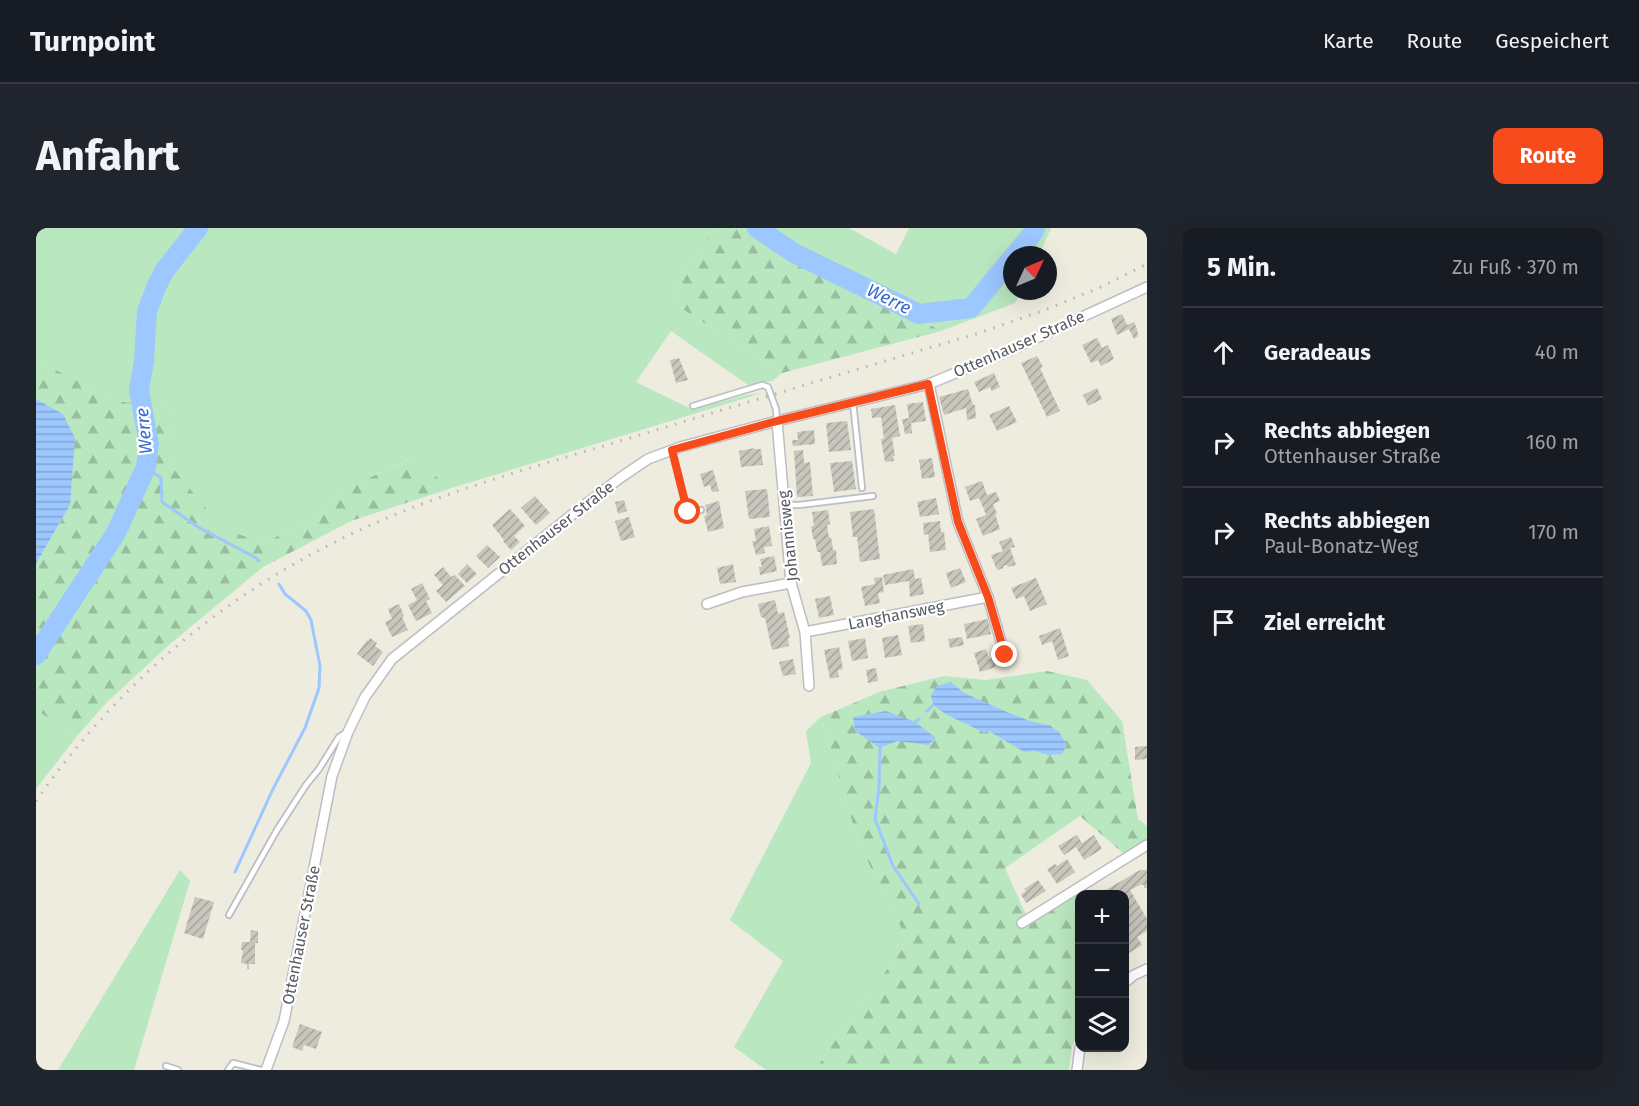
<!DOCTYPE html>
<html lang="de">
<head>
<meta charset="utf-8">
<style>
  body { margin:0; font-family:"Fira Sans",sans-serif; background:#20242c; color:#f1f3f6 }
  .controls { position:absolute; right:18px; bottom:18px; display:grid; overflow:hidden; border-radius:12px; box-shadow:0 6px 24px #0002 }
  .controls button { width:54px; height:54px; display:grid; place-items:center; padding:0; border:0; border-bottom:2px solid #363941; background:#171b24; color:#f1f3f6; font:30px sans-serif }
  .compass { position:absolute; left:967px; top:18px; width:54px; height:54px; border-radius:50%; background:#171b24; box-shadow:0 6px 24px #0002; rotate:46deg }
  .stop { position:absolute; width:18px; height:18px; margin:-14px; border:4px solid #f74b1b; border-radius:50%; background:#fff }
  .stop.end { background:#f74b1b; border-color:#fff; box-shadow:0 2px 6px #0008 }
  .list { margin:0; padding:0; list-style:none }
  h2 { display:flex; justify-content:space-between; align-items:center; height:78px; margin:0; padding:0 24px; font-size:26px }
  h2 small { font-size:20px; font-weight:400; color:#9ea1a6 }
  .list li { display:grid; grid-template-columns:39px 1fr auto; gap:18px; align-items:center; box-sizing:border-box; height:90px; padding:0 24px; border-top:2px solid #363941 }
  .list b { display:block; font-size:22px; white-space:nowrap }
  .list p { margin:0; font-size:20px; white-space:nowrap; color:#9ea1a6 }
  .list em { font-size:20px; font-style:normal; color:#9ea1a6 }
  .icon { flex:none; width:33px; height:33px; fill:none; stroke:currentColor; stroke-width:2; stroke-linecap:round; stroke-linejoin:round }
  .map { position:relative; flex:none; width:1111px; height:842px; overflow:hidden; border-radius:12px }
  header { display:flex; align-items:center; gap:36px; box-sizing:border-box; height:84px; padding:0 30px; background:#171b24; border-bottom:2px solid #363941 }
  header strong { font-size:28px }
  nav { display:flex; gap:33px; margin-inline-start:auto; font-size:21px }
  .intro { display:flex; align-items:center; justify-content:space-between; box-sizing:border-box; height:144px; padding:0 36px }
  h1 { margin:0; font-size:42px }
  .button { padding:15px 27px; border-radius:12px; background:#f74b1b; color:#fff; font-size:21px; font-weight:700 }
  main { display:flex; gap:36px; padding:0 36px }
  aside { flex:1; background:#171b24; border-radius:12px; box-shadow:0 6px 24px #0002 }
  .map>svg:first-child { display:block }
  .green { fill:#b9e7bf }
  .forest { fill:url(#forest-firs) }
  .water { fill:url(#water-rules) }
  .lines { fill:none; stroke-linecap:round; stroke-linejoin:round }
  .stream { stroke:#9dc7ff; stroke-width:3 }
  .river { stroke:#9dc7ff; stroke-width:20 }
  .building { fill:url(#building-hatch) }
  .service-casing { stroke:#bcbec5; stroke-width:8 }
  .minor-casing { stroke:#bcbec5; stroke-width:12 }
  .service { stroke:#fff; stroke-width:4.5 }
  .minor { stroke:#fff; stroke-width:9 }
  .rail { stroke:#b4b4b5; stroke-width:3; stroke-dasharray:1.5 8; stroke-linecap:butt }
  .route { stroke:#f74b1b; stroke-width:8 }
  .labels { text-anchor:middle; dominant-baseline:central; stroke-width:4.5; stroke-linejoin:round; paint-order:stroke }
  .street-label { font-size:16px; fill:#585b62; stroke:#fff }
  .water-label { font-size:18px; font-style:italic; fill:#366acc; stroke:#fff }
</style>
</head>
<body>
<header>
<strong>Turnpoint</strong>
<nav><a>Karte</a><a>Route</a><a>Gespeichert</a></nav>
</header>
<div class="intro"><h1>Anfahrt</h1><a class="button">Route</a></div>
<main>
<div class="map">
<svg width="1111" height="842" viewBox="0 0 1111 842">
  <defs>
    <pattern id="forest-firs" width="22" height="20" patternUnits="userSpaceOnUse" patternTransform="scale(1.5)"><rect width="22" height="20" fill="#b9e7bf"/><path d="M5 1l3.5 6h-7zM16 11l3.5 6h-7z" fill="#99be9f"/></pattern>
    <pattern id="water-rules" width="6" height="5" patternUnits="userSpaceOnUse" patternTransform="scale(1.5)"><rect width="6" height="5" fill="#9dc7ff"/><path d="M0 2.5h6" fill="none" stroke="#83a5d2"/></pattern>
    <pattern id="building-hatch" width="6" height="6" patternUnits="userSpaceOnUse" patternTransform="scale(1.5)"><rect width="6" height="6" fill="#c8c6bc"/><path d="M-1 1l2-2M0 6l6-6M5 7l2-2" fill="none" stroke="#a5a49c"/></pattern>
  </defs>
  <rect width="100%" height="100%" fill="#edecdf"/>
  <g class="green">
    <path d="M0,0H678L640,56L642,78L746,145L736,153L712,157L635,103L600,154L653,180L669,178L711,167L726,165L416,260L374,230L310,261L272,294L227,315L186,301L137,240L132,180L81,173L0,132Z"/>
    <path d="M713,0H813L860,26L873,0H1015L1003,27H976V63H985L979,75L905,103L762,23L726,8Z"/>
    <path d="M0,482L41,508L0,561Z"/>
    <path d="M785,489L814,587L830,630L872,713L806,803L779,842H730L698,819L747,733L694,692L775,535L770,503Z"/>
    <path d="M144,642L154,653L98,842H22Z"/>
  </g>
  <g class="forest">
    <path d="M678,0H713L726,8L762,23L905,103L746,145L642,78L640,56Z"/>
    <path d="M0,132L81,173L132,180L137,240L186,300L227,315L272,294L310,261L375,230L416,260L315,293L227,339L134,416L71,474L41,508L0,482V336L34,277L27,186L0,171Z"/>
    <path d="M1011,443L1051,452L1086,493L1102,591L1111,598V612L1088,626L1044,588L969,640L990,687L996,694L1039,666L1043,673V804L1036,818L1033,842H779L806,803L872,713L830,630L814,587L785,489L843,464L908,448L950,452Z"/>
  </g>
  <g class="water">
    <path d="M0,171L27,186L39,210L34,277L0,336Z"/>
    <path d="M915,454L928,465L971,484L994,493L1013,497L1023,504L1031,517L1026,526L1013,527L999,523L988,524L953,503L949,505L911,487L897,477L895,467L901,458Z"/>
    <path d="M850,483L879,494L900,510L892,517L861,513L844,520L819,503L817,489Z"/>
  </g>
  <g class="lines">
    <g class="stream">
      <path d="M110,239L125,250L126,274L162,299L220,330L223,333"/>
      <path d="M891,483L897,477"/>
      <path d="M879,494L883,491"/>
      <path d="M844,520L843,560L839,591L857,638L883,676"/>
      <path d="M199,644L237,561L269,500L283,460L284,438L275,392L270,383L249,366L243,356"/>
    </g>
    <g class="river">
      <path d="M721,0L758,25L883,86L935,80L976,30"/>
      <path d="M979,27L997,5L999,0"/>
      <path d="M0,427L80,305L110,239L113,216L103,162L108,133L111,83L121,57L129,42L162,0"/>
    </g>
  </g>
  <g class="building">
    <path d="M1086,86L1091,97L1098,94L1101,101L1102,108L1098,111L1093,101L1081,107L1075,91Z"/>
    <path d="M1061,110L1066,120L1072,117L1078,131L1065,138L1062,132L1055,135L1046,117Z"/>
    <path d="M1001,128L1007,139L1004,140L1024,183L1011,189L985,135Z"/>
    <path d="M643,130L652,152L640,155L634,132Z"/>
    <path d="M958,145L964,159L956,163L954,159L943,164L938,154Z"/>
    <path d="M1061,160L1066,171L1052,178L1047,167Z"/>
    <path d="M932,161L937,177H939L940,190L931,192L930,180L908,187L903,169Z"/>
    <path d="M887,174L890,193L875,195L876,205L869,206L866,191L873,190L871,176Z"/>
    <path d="M859,177L864,208L856,210L859,228H857L858,233L849,234L845,211H848L845,189L836,190L835,181Z"/>
    <path d="M973,178L981,194L961,203L953,187Z"/>
    <path d="M811,193L815,222L793,224L790,195Z"/>
    <path d="M778,202L779,216L757,218L756,212H762L761,204Z"/>
    <path d="M718,220V221H725L727,237L705,239L703,223Z"/>
    <path d="M767,222L768,235L774,234L777,268L761,269L758,223Z"/>
    <path d="M896,230L899,249L886,251L883,232Z"/>
    <path d="M816,233L820,261L798,264L794,235Z"/>
    <path d="M677,242L683,263L676,264L674,257L668,259L664,246Z"/>
    <path d="M946,253L951,267L960,264L964,273L957,276L961,286H959L964,301L947,308L940,291L950,287L947,279L943,270L934,273L929,259Z"/>
    <path d="M731,261L734,289L713,291L709,263Z"/>
    <path d="M499,268L514,285L500,297L485,280Z"/>
    <path d="M900,270L903,286L884,289L881,274Z"/>
    <path d="M588,272L591,283L582,286L579,274Z"/>
    <path d="M683,273L688,300L672,304L668,288L671,287L669,277Z"/>
    <path d="M474,281L489,298L478,308L484,314L475,322L467,313L468,312L456,297Z"/>
    <path d="M838,281L844,331L824,334L821,309H817L814,284Z"/>
    <path d="M792,282L794,296L791,297L793,310L795,309L797,322H800L801,336L786,338L784,324H781L779,311H777L775,298H778L776,284Z"/>
    <path d="M593,289L599,309L585,313L579,293Z"/>
    <path d="M904,293L905,304H908L910,322L894,324L892,306L888,307L887,295Z"/>
    <path d="M733,298L736,318L728,319L729,325L720,327L716,313H720L718,301Z"/>
    <path d="M975,309L979,319L974,320L980,337L972,339L971,337L967,338L968,340L961,342L955,327L967,323L963,314Z"/>
    <path d="M451,317L464,329L452,340L440,328Z"/>
    <path d="M738,328L741,343L724,347L723,339H726L724,331Z"/>
    <path d="M431,336L441,346L431,355L422,346Z"/>
    <path d="M697,336L700,354L684,356L681,340Z"/>
    <path d="M407,339L415,349L419,347L429,358L410,374L400,363L407,357L398,347Z"/>
    <path d="M924,340L930,354L915,360L910,345Z"/>
    <path d="M877,341L879,351L885,350L888,366L874,369L873,353L849,357L847,347Z"/>
    <path d="M846,349L848,364L842,365L844,375L829,378L825,359L839,356L838,350Z"/>
    <path d="M1000,350L1011,376L994,383L988,368L980,371L975,360Z"/>
    <path d="M386,355L394,371L390,373L396,385L380,393L372,377L381,372L375,361Z"/>
    <path d="M794,368L798,387L783,390L779,371Z"/>
    <path d="M739,372L742,386L748,384L754,410H752L753,418L736,422L729,390L725,389L722,376Z"/>
    <path d="M363,376L368,388L366,389L372,402L356,409L349,394L356,391L352,381Z"/>
    <path d="M952,391L955,406L931,411L928,396Z"/>
    <path d="M887,396L889,413L875,415L872,398Z"/>
    <path d="M1024,400L1033,428L1022,432L1016,413L1006,417L1003,408Z"/>
    <path d="M862,407L866,427L849,430L846,410Z"/>
    <path d="M926,409L928,417L914,420L912,411Z"/>
    <path d="M334,410L341,415L339,418L347,424L337,438L321,426L331,412L332,413Z"/>
    <path d="M829,410L832,430L816,433L812,413Z"/>
    <path d="M803,419L807,441L802,442L803,449L794,451L788,422Z"/>
    <path d="M950,421L953,431L957,430L960,439L944,444L938,425Z"/>
    <path d="M757,431L760,446L747,448L743,434Z"/>
    <path d="M840,440L842,453L832,455L830,442Z"/>
    <path d="M1111,518V531L1099,532V519Z"/>
    <path d="M1041,607L1046,615L1058,607L1066,621L1048,632L1040,619L1028,627L1022,618Z"/>
    <path d="M1031,631L1039,644L1021,656L1011,641L1019,636L1021,638Z"/>
    <path d="M1104,642H1111V660H1108V657H1104L1094,662L1111,691V703L1101,709L1106,717L1088,728V666H1063Z"/>
    <path d="M1002,652L1010,663L990,675L985,666L990,663L988,661Z"/>
    <path d="M159,669L178,674L167,711L148,705Z"/>
    <path d="M215,702L222,703V715H219V736H213V741H211V736L205,735L207,722H205L206,714H214Z"/>
    <path d="M264,796L286,804L280,821L268,817L266,823L256,819Z"/>
  </g>
  <g class="lines">
    <g class="service-casing">
      <g id="service">
        <path d="M817,174L826,260"/>
        <path d="M657,178L726,157L732,159L740,181L741,193"/>
        <path d="M636,222L651,282L652,284L665,282"/>
        <path d="M749,277H763L837,268"/>
        <path d="M193,687L241,602L270,557L283,541L303,509L309,505"/>
        <path d="M130,838L142,842"/>
        <path d="M192,842L197,835L225,842"/>
      </g>
    </g>
    <g class="minor-casing">
      <g id="minor">
        <path d="M893,156L922,294L952,369L969,427"/>
        <path d="M741,193L755,355L769,404L773,458"/>
        <path d="M671,376L706,364L755,355"/>
        <path d="M769,404L952,369"/>
        <path d="M986,695L1111,617"/>
        <path d="M1088,755L1098,747L1111,741"/>
        <path d="M230,842L248,793L296,548L312,504L329,469L356,431L537,286L584,250L612,231L644,219L741,193L893,156L970,124L1111,59"/>
        <path d="M1041,842L1044,820"/>
      </g>
    </g>
    <use href="#service" class="service"/>
    <use href="#minor" class="minor"/>
    <path class="rail" d="M0,573C93,440 217,343 368,283C441,254 518,233 594,210C709,175 825,140 940,106L1009,82L1065,59L1111,36"/>
  </g>
  <g class="lines">
    <path class="route" d="M652,284L651,282L636,222L741,193L892,156L922,294L952,369L969,427"/>
  </g>
  <g class="labels">
    <g class="street-label">
      <text transform="translate(983 116) rotate(-24)">Ottenhauser Straße</text>
      <text transform="translate(520 300) rotate(-38)">Ottenhauser Straße</text>
      <text transform="translate(752 308) rotate(-96)">Johannisweg</text>
      <text transform="translate(860 387) rotate(-11)">Langhansweg</text>
      <text transform="translate(265 707) rotate(-79)">Ottenhauser Straße</text>
    </g>
    <g class="water-label">
      <text transform="translate(853 71) rotate(26)">Werre</text>
      <text transform="translate(108 203) rotate(-95)">Werre</text>
    </g>
  </g>
</svg>
<div class="controls">
<button>+</button>
<button>−</button>
<button><svg class="icon" aria-label="layers" viewBox="0 0 24 24"><path d="M12 4l9 5-9 5-9-5zM3 14l9 5 9-5"/></svg></button>
</div>
<svg class="compass" viewBox="-18 -18 36 36"><path d="M0-13l5 13h-10z" fill="#e53935"/><path d="M0 13l5-13h-10z" fill="#9ea1a6"/></svg>
<div class="stop" style="left:652px;top:284px"></div>
<div class="stop end" style="left:969px;top:427px"></div>
</div>
<aside>
<h2>5 Min.<small>Zu Fuß · 370 m</small></h2>
<ul class="list">
<li><svg class="icon" aria-label="ahead" viewBox="0 0 24 24"><path d="M12 20V5M6 11l6-6 6 6"/></svg><div><b>Geradeaus</b></div><em>40 m</em></li>
<li><svg class="icon" aria-label="right" viewBox="0 0 24 24"><path d="M7 20v-9h11M14 6l5 5-5 5"/></svg><div><b>Rechts abbiegen</b><p>Ottenhauser Straße</p></div><em>160 m</em></li>
<li><svg class="icon" aria-label="right" viewBox="0 0 24 24"><path d="M7 20v-9h11M14 6l5 5-5 5"/></svg><div><b>Rechts abbiegen</b><p>Paul-Bonatz-Weg</p></div><em>170 m</em></li>
<li><svg class="icon" aria-label="arrive" viewBox="0 0 24 24"><path d="M6 21V4h12l-3 4 3 4H6"/></svg><div><b>Ziel erreicht</b></div></li>
</ul>
</aside>
</main>
</body>
</html>
